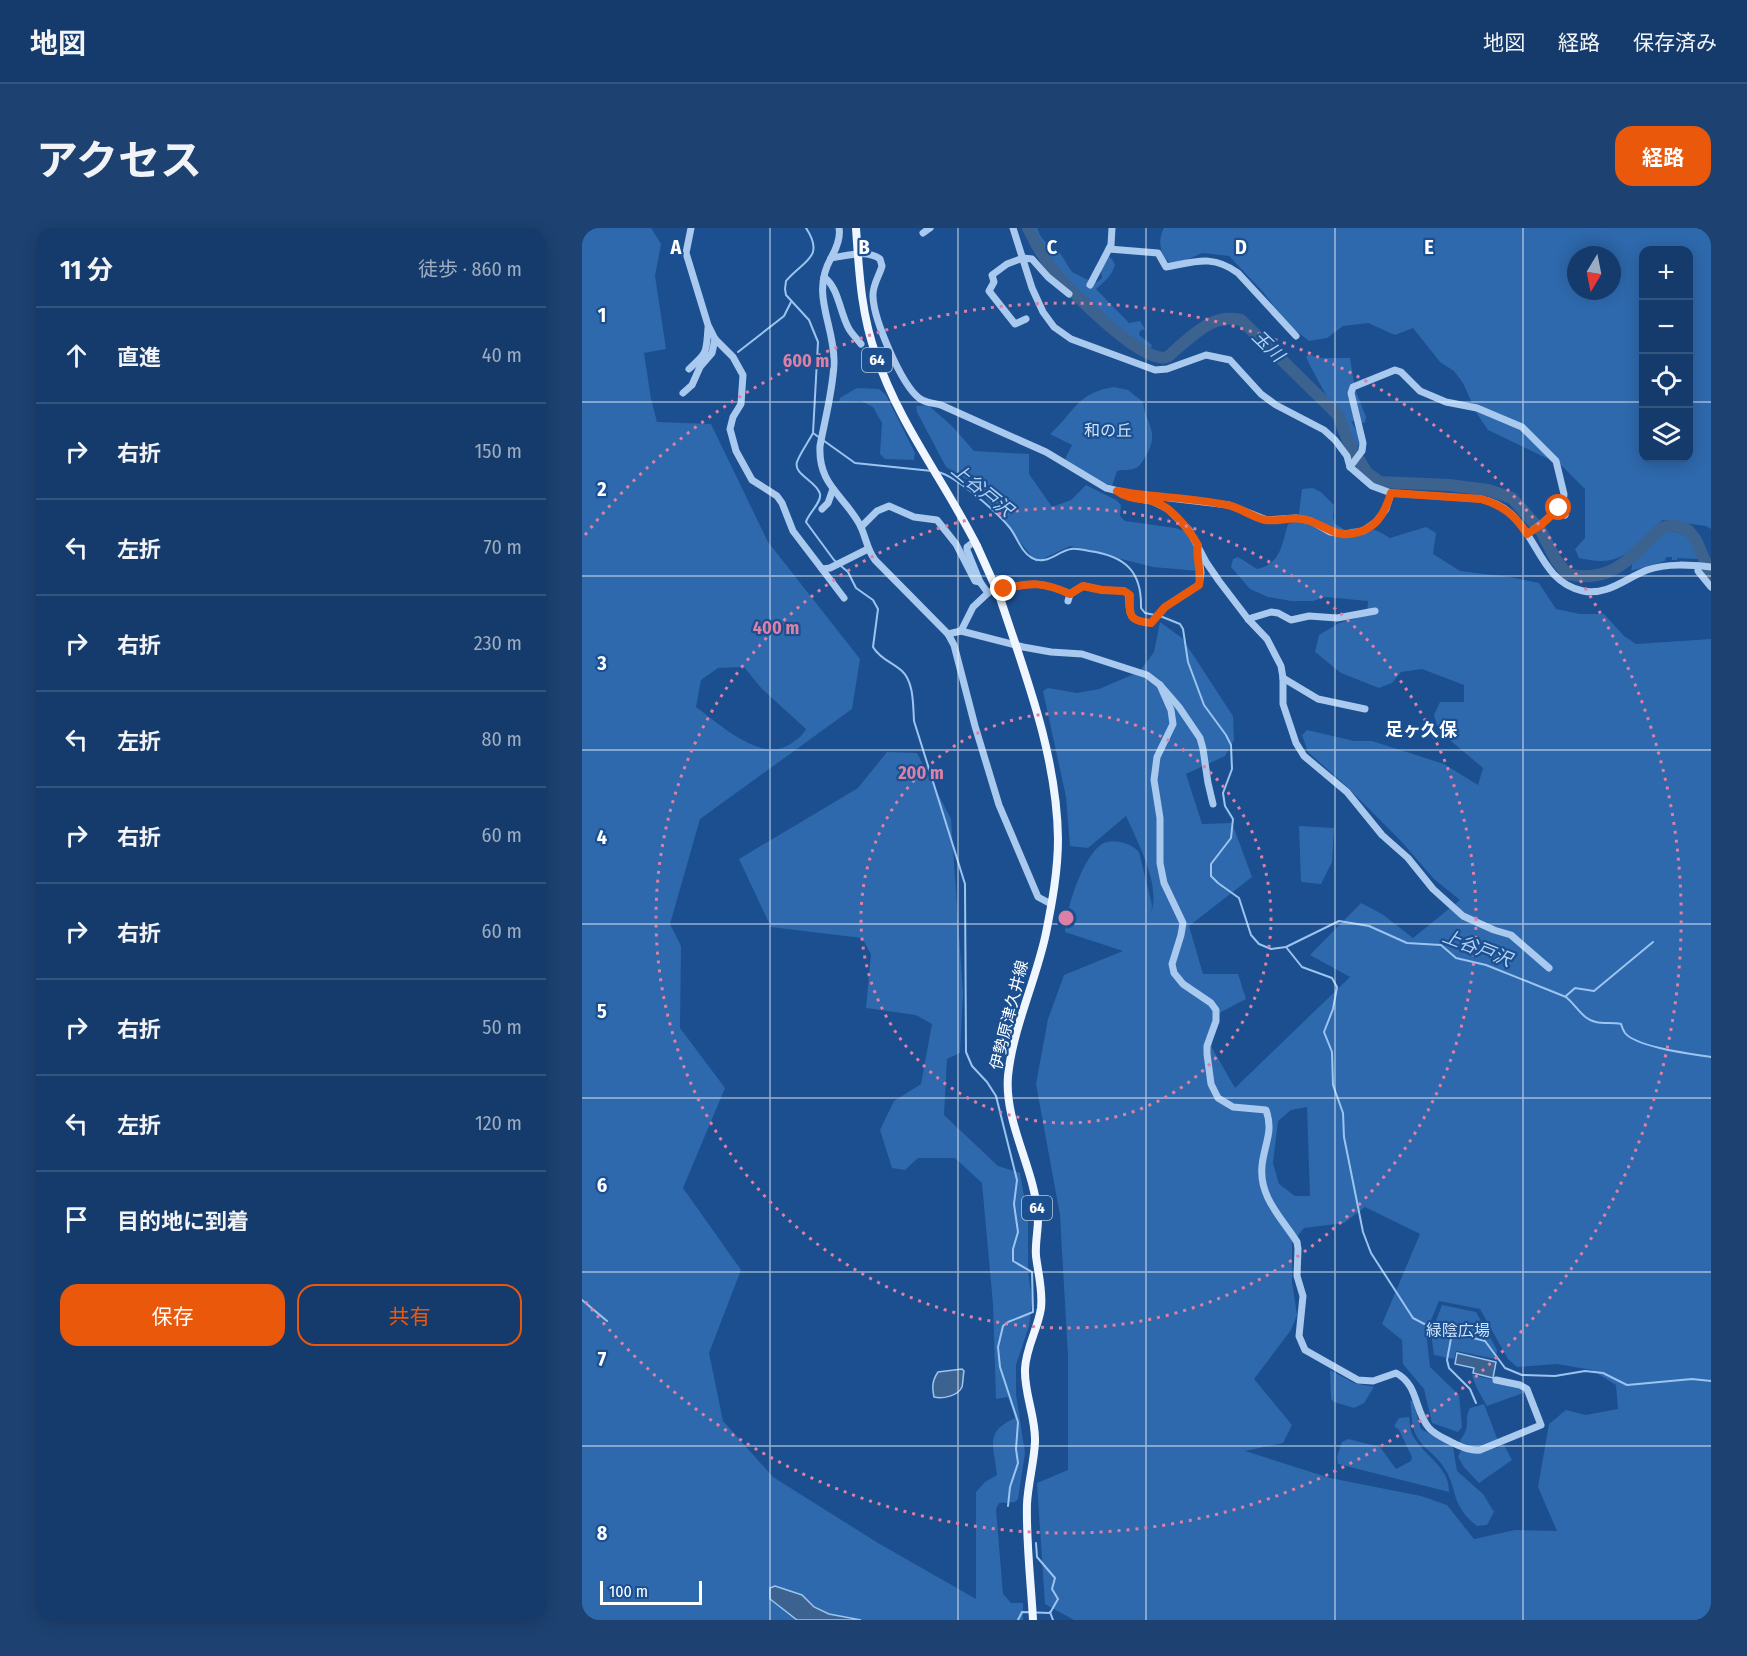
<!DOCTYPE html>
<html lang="ja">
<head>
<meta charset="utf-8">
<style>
  body { margin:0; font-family:"Fira Sans Condensed","Noto Sans JP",sans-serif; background:#1d4271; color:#f1f3f6 }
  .controls { position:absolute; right:18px; top:18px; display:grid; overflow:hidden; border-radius:12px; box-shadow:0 3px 15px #0003 }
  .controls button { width:54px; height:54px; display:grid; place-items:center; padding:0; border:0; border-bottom:2px solid #33557e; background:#143b6b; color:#f1f3f6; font:30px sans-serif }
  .compass { position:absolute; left:985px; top:18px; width:54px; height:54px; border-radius:50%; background:#143b6b; box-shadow:0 3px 15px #0003; rotate:190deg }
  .scale { position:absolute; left:18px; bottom:15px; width:102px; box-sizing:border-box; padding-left:6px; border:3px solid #fff; border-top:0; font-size:16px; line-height:21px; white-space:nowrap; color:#fff; -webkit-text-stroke:4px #1b4f8f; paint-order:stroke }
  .stop { position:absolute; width:18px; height:18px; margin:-14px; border:4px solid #ea580c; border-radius:50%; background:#fff }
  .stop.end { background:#ea580c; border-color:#fff; box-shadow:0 2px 6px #0008 }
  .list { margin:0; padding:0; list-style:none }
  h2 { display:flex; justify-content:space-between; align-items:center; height:78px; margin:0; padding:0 24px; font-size:26px }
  h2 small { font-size:20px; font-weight:400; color:#9dadc1 }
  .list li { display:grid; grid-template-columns:39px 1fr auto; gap:18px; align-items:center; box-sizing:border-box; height:96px; padding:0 24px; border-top:2px solid #33557e }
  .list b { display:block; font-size:22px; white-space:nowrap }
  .list em { font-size:20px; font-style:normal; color:#9dadc1 }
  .actions { display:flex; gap:12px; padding:18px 24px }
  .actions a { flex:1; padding:14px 0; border:2px solid #ea580c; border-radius:18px; text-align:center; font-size:21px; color:#ea580c }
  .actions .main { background:#ea580c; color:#fff }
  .icon { flex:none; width:33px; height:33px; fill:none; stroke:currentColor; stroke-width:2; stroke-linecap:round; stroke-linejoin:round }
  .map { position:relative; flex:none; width:1129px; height:1392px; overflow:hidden; border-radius:18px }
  header { display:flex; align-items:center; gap:36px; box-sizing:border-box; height:84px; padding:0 30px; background:#143b6b; border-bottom:2px solid #33557e }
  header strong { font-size:28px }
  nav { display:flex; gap:33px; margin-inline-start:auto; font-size:21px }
  .intro { display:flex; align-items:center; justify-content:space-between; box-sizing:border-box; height:144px; padding:0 36px }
  h1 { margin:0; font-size:42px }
  .button { padding:15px 27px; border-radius:18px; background:#ea580c; color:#fff; font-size:21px; font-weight:700 }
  main { display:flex; gap:36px; padding:0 36px }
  aside { flex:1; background:#143b6b; border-radius:18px; box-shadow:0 3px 15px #0003 }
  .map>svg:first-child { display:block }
  .green { fill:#2e69ad; fill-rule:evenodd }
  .water { fill:#3c6290; stroke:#9cc4f0; stroke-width:1.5 }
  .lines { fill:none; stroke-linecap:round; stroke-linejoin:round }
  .stream { stroke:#9cc4f0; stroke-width:2 }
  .river { stroke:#3c6290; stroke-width:12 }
  .minor { stroke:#a9c9ee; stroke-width:7 }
  .major { stroke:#f0f6ff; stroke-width:8 }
  .major-bridge { stroke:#f0f6ff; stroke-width:8 }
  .route { stroke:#ea580c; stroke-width:8 }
  .grid { fill:none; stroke:#fff; stroke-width:1.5; stroke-opacity:0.55 }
  .ring { fill:none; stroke:#dd80a5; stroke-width:3; stroke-dasharray:3 6 }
  .labels { text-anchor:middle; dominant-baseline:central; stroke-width:4.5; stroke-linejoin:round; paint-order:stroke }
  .shield { fill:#1b4f8f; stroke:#bbcadd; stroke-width:1.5 }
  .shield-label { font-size:15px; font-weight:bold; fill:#fff }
  .park-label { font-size:16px; fill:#cfe3fa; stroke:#1b4f8f }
  .street-label { font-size:16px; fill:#fff; stroke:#1b4f8f }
  .water-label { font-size:18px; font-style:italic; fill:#b5d3f5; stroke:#1b4f8f }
  .neighbourhood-label { font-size:18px; font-weight:bold; fill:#fff; stroke:#1b4f8f }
  .grid-label { font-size:20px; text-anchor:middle; font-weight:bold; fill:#fff; stroke:#1b4f8f; stroke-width:4.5; stroke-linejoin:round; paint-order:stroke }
  .centre { fill:#dd80a5; stroke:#1b4f8f; stroke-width:3 }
  .ring-label { font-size:18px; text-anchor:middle; font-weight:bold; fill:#dd80a5; stroke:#1b4f8f; stroke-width:4.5; stroke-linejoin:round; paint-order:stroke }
</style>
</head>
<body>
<header>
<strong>地図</strong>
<nav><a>地図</a><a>経路</a><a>保存済み</a></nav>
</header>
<div class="intro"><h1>アクセス</h1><a class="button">経路</a></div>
<main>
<aside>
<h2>11 分<small>徒歩 · 860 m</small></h2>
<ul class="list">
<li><svg class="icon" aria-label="ahead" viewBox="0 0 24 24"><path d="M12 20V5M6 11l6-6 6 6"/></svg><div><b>直進</b></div><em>40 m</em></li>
<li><svg class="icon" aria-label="right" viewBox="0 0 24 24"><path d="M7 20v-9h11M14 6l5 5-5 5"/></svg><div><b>右折</b></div><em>150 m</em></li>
<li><svg class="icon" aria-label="left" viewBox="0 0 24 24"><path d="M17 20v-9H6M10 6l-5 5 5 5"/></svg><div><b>左折</b></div><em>70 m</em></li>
<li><svg class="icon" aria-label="right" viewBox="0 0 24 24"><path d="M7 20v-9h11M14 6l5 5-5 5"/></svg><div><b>右折</b></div><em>230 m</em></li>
<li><svg class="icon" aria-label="left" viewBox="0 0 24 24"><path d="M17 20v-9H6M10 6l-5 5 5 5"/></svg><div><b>左折</b></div><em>80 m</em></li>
<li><svg class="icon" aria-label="right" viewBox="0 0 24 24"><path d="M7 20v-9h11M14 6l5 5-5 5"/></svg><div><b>右折</b></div><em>60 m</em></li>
<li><svg class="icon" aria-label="right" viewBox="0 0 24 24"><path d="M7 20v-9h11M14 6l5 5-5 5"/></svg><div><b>右折</b></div><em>60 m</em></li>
<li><svg class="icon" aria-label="right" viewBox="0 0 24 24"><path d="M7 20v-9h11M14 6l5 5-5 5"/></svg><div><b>右折</b></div><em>50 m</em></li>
<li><svg class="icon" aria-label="left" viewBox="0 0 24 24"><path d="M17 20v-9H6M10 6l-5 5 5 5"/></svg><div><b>左折</b></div><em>120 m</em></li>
<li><svg class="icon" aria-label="arrive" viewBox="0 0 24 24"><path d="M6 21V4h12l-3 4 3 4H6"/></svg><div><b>目的地に到着</b></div></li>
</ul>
<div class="actions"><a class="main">保存</a><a>共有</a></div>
</aside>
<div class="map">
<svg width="1129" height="1392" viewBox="0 0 1129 1392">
  <rect width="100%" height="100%" fill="#1b4f8f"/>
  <g class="green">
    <path d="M0,0H69L79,16L73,48L84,121L62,125L69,171L75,194L129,196L186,314L278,431L270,481L118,591L88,696L99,718L98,800L143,860L101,960L159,1042L127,1125L141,1193L191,1249L296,1315L394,1371V1264L403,1254L415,1247C412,1218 402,1204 433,1190L426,1169L414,1171L411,1076L400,955L373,930H336L323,942L310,940L298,902L312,873L339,856L350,796L334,787L284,780L289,726L280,710L189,699L157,631L276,560L305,524L335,525L369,591L381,765L378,825L365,831L362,887L416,938L438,945L446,991V1043L450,1073L447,1098L434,1137V1166L443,1225L436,1271L433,1274L417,1275L414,1281L421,1366L429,1375H441V1392H0ZM162,439L180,461L224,501C220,508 216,511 210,515C180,537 138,496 114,479L119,452L136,440Z"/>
    <path d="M449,0H455L459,9L469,20L478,25L490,44L504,51L515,54L520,50L519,43L526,28L530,31L533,37C529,49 523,53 514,61L547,95L558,93L563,101L558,103L557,107L570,117L568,122C551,116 529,99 517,85C511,78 508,73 501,67L492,68L472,46C475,29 456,16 449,0Z"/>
    <path d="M582,0H1129V301L1124,298L1081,292C1048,319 1045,341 997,330L993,321L1003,310V261L979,237L906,202L894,184L881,155L872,143L858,134L831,100L813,107L786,95L761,98L745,110L727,113L707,97L681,64L647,28L620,25L600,34L589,36C578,27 575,13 582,0ZM1062,22H1106V230H1062ZM994,27H1030V63H994Z"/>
    <path d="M727,126L736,130H768L773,161L784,189L783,195L769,193L778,209L779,215L774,219L769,216C757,186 738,159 724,129Z"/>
    <path d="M532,159L546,162L561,174C564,198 579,204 563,229C560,234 559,237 554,240C548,243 541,241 535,243L530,258L510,250L482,233L490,217L468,206C493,184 494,165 532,159Z"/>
    <path d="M275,160L297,161L304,167L333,225L332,232L303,231L298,226L300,195L291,179L279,173L257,174L258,170Z"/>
    <path d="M346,177L370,198L392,223L447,226V246L470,279L489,272L504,257L534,272L539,277L538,288L543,293L593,300L615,307L625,331L616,343L571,339L488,318L454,334L392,256L364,239L335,184L334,178Z"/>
    <path d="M731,260L739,264L752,277L751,289L753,296L763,302C783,298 790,299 808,310L844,299L854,305L851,326L878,343L927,349L957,355L974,381L998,386H1022L1042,408L1054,416L1129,411V1392H492L463,1376L455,1255L486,1242V1128L478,987L454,856L466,791L482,747L541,723L483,704C483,682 501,628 520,616C526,612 535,613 542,615C549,617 552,619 557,624L570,677L569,685C579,657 556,615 544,588L506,620L488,618L484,569L461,463L466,460L495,465L517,461L557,444L572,424L578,394L600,410L651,488L652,512L643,528L604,546L620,596L650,595L670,649L607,698L621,746H656L664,771L639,784L630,794V820L653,860L768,749L728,727L779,675L800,686L831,710L878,672L852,651L819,613L763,557L726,524L720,507L725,502L772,513H790L862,536L896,557L901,540L857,503L852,487L858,474H882V457L840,441L819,444L810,455L797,460L759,445L733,424L737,407L757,395L785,387L786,373L743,369L731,373H709L686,369L668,361L649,339L651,331L656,329L675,341C699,336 700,316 706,296L716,293L720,261ZM725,879L728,968H713L697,956L691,935L696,893L709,882ZM783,979L838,1006L800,1096L820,1112L821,1136L842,1161L850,1195L876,1204L880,1199L877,1167L848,1139L844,1104L857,1073L898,1081L926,1131L935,1139L975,1136L1010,1142L1034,1157L1036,1181L1004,1187L984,1182L967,1196L956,1259L975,1303L933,1302L892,1311L865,1277L839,1268L748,1250L663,1223L701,1215L710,1197L672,1151L709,1102L715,1087L710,1054V1015L722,1000L762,995Z"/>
    <path d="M1083,302L1109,308L1114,317L1117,331L1095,330V332H1090V329H1084L1083,333L1049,343C1050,339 1050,336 1051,333C1053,329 1079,304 1083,302Z"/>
    <path d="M717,598L752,600L750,634L739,656L719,654Z"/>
    <path d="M860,1077L894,1084L915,1122L914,1131L874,1123L872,1131L852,1127L849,1106Z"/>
    <path d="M748,1142L772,1155L792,1159L782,1175L772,1180L752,1174L749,1171Z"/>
    <path d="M890,1147L935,1157L944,1164L905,1178C899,1167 894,1161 890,1147Z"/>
    <path d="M828,1173H831L839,1201L871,1219L875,1243L901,1266L912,1284L905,1297L895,1298C867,1276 877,1261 861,1238C853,1226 839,1219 833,1205C829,1196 830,1183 828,1173Z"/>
    <path d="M902,1176L916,1213L898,1220L879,1216L878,1212C890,1198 881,1193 888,1180Z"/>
    <path d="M827,1189C828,1195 828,1203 831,1208C842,1228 868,1239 867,1264L756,1236L755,1229L760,1214L766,1211L798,1219L814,1241L829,1233L830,1229L817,1202L812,1198L817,1190Z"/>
    <path d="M922,1217L930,1232L897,1255L882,1239L876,1229L879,1222C896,1225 906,1223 922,1217Z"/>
  </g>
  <g class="water">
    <path d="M875,1125L914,1134L911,1150L891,1145L892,1140L873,1136Z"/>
    <path d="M380,1141L382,1143C381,1148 381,1155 380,1159C376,1168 361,1171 352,1169C350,1159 350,1153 356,1144Z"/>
    <path d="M193,1358L220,1367L232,1379L247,1386L279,1392H215L188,1371V1360Z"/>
  </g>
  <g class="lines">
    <g class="stream">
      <path d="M224,0C244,30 220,33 204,53L203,61L204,67L227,92L236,114L231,205L273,235L350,243"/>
      <path d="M156,124L202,88L209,74"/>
      <path d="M231,205C227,213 218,225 215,234C211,247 235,253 238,266C240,274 226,286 224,294L252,332L266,344L274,360L291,372L296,381L291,419C298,431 310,434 320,443C332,454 331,477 332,493L383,656L384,824L390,838L405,854L414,868L435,952L432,976L436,1004L431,1021V1033L450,1044L451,1084L426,1094L421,1098L416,1119L418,1139L436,1194L434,1221L436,1235L428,1259L426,1278"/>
      <path d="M356,244C374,248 415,284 428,300C435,309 439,324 450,330C464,338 476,323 489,321C494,320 502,322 507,323C544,328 560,344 559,380L563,385L573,387"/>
      <path d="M578,388L598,396L601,401L606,434L622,477L644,507L649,517L650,541L641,565L643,578L651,591L649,610L629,636V648L636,655L657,670L669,707L677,716L689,721L704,719L757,693L787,698L825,715L859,717L874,730L904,737L984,769C994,777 1001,792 1014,794C1022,796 1031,794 1039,796C1040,799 1041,802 1043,805C1054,819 1110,826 1129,829"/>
      <path d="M704,719L720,739L750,750L755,759L751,781L742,804L750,824L751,857L761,885L762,909L781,1004L789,1025L831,1090L848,1099L903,1113L923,1140L940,1147L973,1148L1003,1143L1021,1145L1045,1157L1110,1151L1129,1153"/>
      <path d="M984,768L993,760L1012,763L1071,714"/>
      <path d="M0,1072L25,1093"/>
      <path d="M870,1105L865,1132L867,1140L888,1161L894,1175"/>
      <path d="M468,1384L471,1392"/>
      <path d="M436,1392L440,1384L468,1385L476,1371L470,1361L473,1350L455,1329L454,1315"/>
    </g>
    <path class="river" d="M446,0C453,15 462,30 472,43C487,62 562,138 585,129C590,126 595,120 599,117C618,101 634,86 659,92L756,187L766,213L785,245L798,254L867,257L906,262L930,270L959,303L974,332L985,346C1024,355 1044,336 1069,310C1074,305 1080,298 1088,298C1093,297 1101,300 1106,302L1114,312L1129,347"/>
    <g class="minor">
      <path d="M109,0L104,25L126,97L133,111L151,129L161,147L159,176L151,189L148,201L154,223L170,252L195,268L200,275L211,303L240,341L248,340L286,321"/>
      <path d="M431,0L450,60L461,84L472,99L489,111L573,142L585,141L624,127L648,132L679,166L694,177L742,202L753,212L765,228L768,239L790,258L809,265L899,271C912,274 925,280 934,291C957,316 963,355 1001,363C1025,368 1044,350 1065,342C1085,335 1109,337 1129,339"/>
      <path d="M341,5L348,0"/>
      <path d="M527,21L576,25L584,39C613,34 630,26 656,45L714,108"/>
      <path d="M249,30C254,21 259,10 257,0"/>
      <path d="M242,49C257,60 258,86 267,101C270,106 275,111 279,116"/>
      <path d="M508,57L529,17L530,0"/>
      <path d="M444,91L433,96L407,63L412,54L410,47L425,36L441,30L450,31L466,49L487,66"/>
      <path d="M107,141C126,124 124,125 126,100"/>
      <path d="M101,165L110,157L118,139L130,125L133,111"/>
      <path d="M768,239L780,223L781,215L769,165L771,159L813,142L819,144L838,163L864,174L895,180L940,199L974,233L982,266L981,275L977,280"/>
      <path d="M557,271L570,273L586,281L607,302L624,334L637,353L666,391L685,411L699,438L701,450V476L714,515L722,528L765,564L800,607L826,630L851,661L881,688L912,702L929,707L967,740"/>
      <path d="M240,281L246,275L251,261"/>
      <path d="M279,299L295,283L307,278L332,289L355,292L374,316L393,353L398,354"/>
      <path d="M945,306L959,296L977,280L983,287"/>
      <path d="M393,313L385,319V322L398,354L406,365"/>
      <path d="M1116,338V343L1129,359"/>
      <path d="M240,341L262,370"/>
      <path d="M422,361C449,354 462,354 488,366"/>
      <path d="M486,373L488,366L501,358L520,362L542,363L547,367C547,388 547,393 569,395L583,379L617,357L619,345L616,319"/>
      <path d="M666,391L689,384L696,385L709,392L727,388L755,390L793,383"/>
      <path d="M379,403L391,379L407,364"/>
      <path d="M366,406L379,403L441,419L469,424L500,426L565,447L578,457L597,479L618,510L621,521L626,555L631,576"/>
      <path d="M701,450L736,471L783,481"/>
      <path d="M578,457L589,482L591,496L575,529L572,552L578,590V635L582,655L601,695L599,707L590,736L592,745L601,756L629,775L634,782V793L625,818V826L629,856L636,870L651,879L684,882C692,904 682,916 680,938C677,969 699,989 715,1014L716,1021L715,1048L721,1068L717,1108L723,1122L776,1152L791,1153L814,1145C837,1157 832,1183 847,1200C853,1207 864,1211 871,1215C880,1219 888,1223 898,1222L959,1197L945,1161L938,1157L914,1152"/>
      <path d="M469,676L456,669L417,577L393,498L372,417L366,406L293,332C285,322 284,309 278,297C261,266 236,257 238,218C243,191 251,162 252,135C253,97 228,67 249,30C264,28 285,21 298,31L300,38C297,49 290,57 291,69C292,92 319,156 337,170C343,175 351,175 359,177L464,224L524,260L545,265L647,277L685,292L714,290L729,293L748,304L764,306L781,303L794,294L804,281L809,265"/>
    </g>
    <g class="major">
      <path d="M274,0C277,43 279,86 294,127C317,196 363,254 395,318"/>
      <path d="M417,367C443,446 475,527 476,611C476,643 470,675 464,705C454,753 431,799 426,848C422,896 454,942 456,991C456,1003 453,1016 454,1028C456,1045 461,1062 459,1080C456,1101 444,1119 443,1141C442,1166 454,1189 453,1214C452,1235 446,1255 445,1276C444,1315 449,1354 451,1392"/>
    </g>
    <path class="major-bridge" d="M395,318L417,367"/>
  </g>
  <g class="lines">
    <path class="route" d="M422,361C449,354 462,354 488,366L501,358L520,362L542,363L548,367C547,388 547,393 569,395L583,379L617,357C620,343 613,327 616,317C605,299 589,277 567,272C555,270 546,271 535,263C571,270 608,269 645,277C658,279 669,289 683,292C698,294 713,287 728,293C748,300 756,312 780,303C797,297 804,281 809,265L899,271C920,277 933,287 945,306L959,297L977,280"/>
  </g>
  <path class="grid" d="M188,0V1392M376,0V1392M564,0V1392M753,0V1392M941,0V1392M0,174H1062M1106,174H1129M0,348H1129M0,522H1129M0,696H1129M0,870H1129M0,1044H1129M0,1218H1129"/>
  <g class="ring">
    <circle cx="484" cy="690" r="205"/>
    <circle cx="484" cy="690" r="410"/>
    <path d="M3 307A615 615 0 1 1 3 1073"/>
  </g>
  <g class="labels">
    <g class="shield">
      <rect x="280" y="120" width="30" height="24" rx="4.5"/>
      <rect x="440" y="968" width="30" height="24" rx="4.5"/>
    </g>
    <g class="shield-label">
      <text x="295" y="132">64</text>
      <text x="455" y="980">64</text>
    </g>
    <g class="park-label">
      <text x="526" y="202">和の丘</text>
      <text x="876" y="1102">緑陰広場</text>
    </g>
    <g class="street-label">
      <text transform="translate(427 787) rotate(-76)">伊勢原津久井線</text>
    </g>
    <g class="water-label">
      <text transform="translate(686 118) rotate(44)">玉川</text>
      <text transform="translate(400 262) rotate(39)">上谷戸沢</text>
      <text transform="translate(895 720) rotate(21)">上谷戸沢</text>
    </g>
    <g class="neighbourhood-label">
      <text x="839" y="502">足ヶ久保</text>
    </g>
  </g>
  <g class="grid-label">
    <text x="94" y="26">A</text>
    <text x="282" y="26">B</text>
    <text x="470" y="26">C</text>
    <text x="659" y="26">D</text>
    <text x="847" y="26">E</text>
    <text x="20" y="94">1</text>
    <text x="20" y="268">2</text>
    <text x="20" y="442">3</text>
    <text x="20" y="616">4</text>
    <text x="20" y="790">5</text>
    <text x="20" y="964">6</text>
    <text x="20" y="1138">7</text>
    <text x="20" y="1312">8</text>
  </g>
  <circle cx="484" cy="690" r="9" class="centre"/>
  <g class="ring-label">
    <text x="224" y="139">600 m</text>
    <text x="194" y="406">400 m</text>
    <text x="339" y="551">200 m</text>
  </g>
</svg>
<div class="controls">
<button>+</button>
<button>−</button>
<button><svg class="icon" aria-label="locate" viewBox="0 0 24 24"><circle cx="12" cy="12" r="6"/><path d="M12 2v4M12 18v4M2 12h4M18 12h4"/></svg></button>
<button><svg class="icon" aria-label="layers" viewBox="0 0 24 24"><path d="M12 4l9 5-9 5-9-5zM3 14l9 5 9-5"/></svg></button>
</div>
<svg class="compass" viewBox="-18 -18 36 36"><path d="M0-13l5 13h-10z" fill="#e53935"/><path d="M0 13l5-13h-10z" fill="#9dadc1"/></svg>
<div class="scale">100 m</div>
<div class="stop" style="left:977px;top:280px"></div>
<div class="stop end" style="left:422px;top:361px"></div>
</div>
</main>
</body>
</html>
